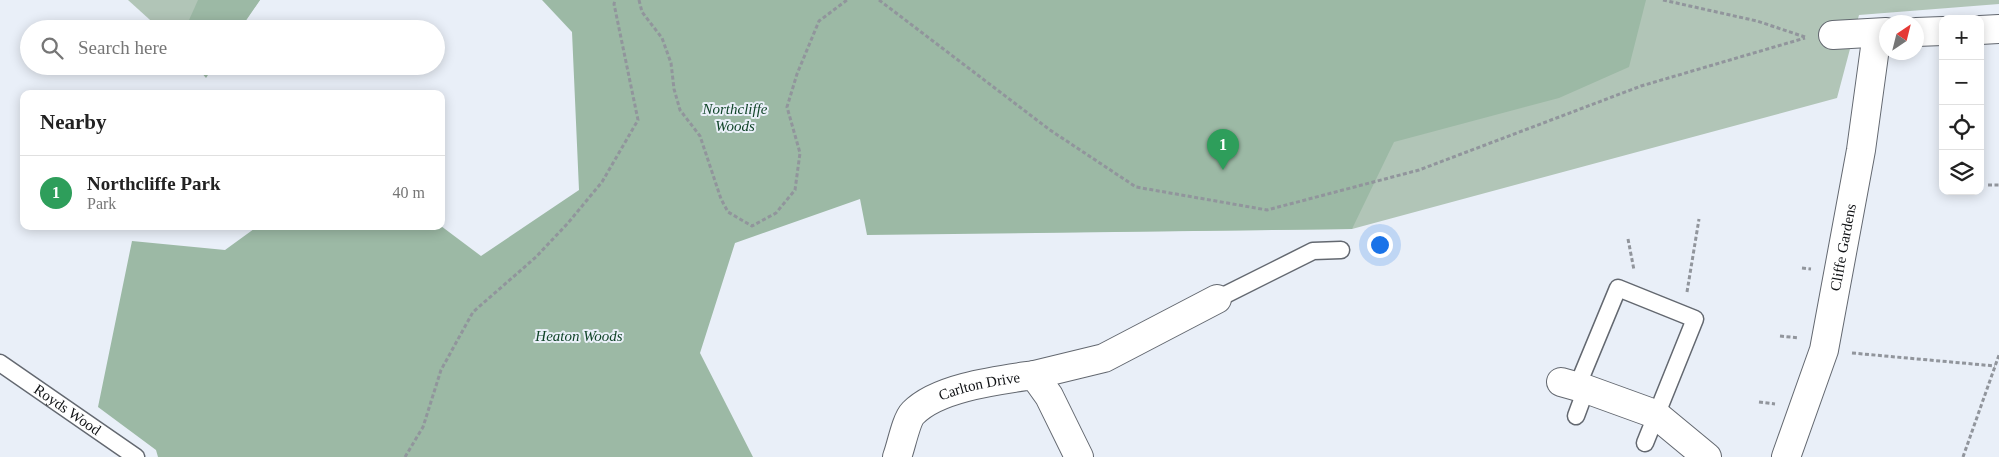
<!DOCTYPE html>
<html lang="en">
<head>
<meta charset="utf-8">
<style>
  body { margin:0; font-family:"Times New Roman",serif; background:#f6f6f6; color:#222 }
  .controls { position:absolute; right:15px; top:15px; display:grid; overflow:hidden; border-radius:10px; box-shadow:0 2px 12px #0003 }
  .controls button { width:45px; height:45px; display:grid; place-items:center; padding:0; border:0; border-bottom:1px solid #e0e0e0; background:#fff; color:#222; font:25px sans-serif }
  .compass { position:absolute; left:1879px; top:15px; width:45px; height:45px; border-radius:50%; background:#fff; box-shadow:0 2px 12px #0003; rotate:35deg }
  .you { position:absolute; left:1379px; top:244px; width:18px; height:18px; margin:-12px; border:4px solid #fff; border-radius:50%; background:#1a73e8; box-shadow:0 0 0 8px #1a73e833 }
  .badge { display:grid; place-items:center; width:32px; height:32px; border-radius:50%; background:#b45309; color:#fff; font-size:16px; font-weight:700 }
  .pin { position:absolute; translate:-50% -41px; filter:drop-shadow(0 1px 2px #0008) }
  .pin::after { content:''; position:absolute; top:26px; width:18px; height:15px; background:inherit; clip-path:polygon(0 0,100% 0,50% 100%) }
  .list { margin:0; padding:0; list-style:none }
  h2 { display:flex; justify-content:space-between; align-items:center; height:65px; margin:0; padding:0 20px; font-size:21px }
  h2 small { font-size:16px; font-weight:400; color:#767676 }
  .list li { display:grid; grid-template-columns:32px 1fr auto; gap:15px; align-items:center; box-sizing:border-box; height:75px; padding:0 20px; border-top:1px solid #e0e0e0 }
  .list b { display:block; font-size:19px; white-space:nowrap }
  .list p { margin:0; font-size:16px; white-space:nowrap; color:#767676 }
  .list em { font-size:16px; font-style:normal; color:#767676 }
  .icon { flex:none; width:28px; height:28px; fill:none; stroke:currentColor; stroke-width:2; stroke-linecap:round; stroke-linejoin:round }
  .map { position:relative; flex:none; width:1999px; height:457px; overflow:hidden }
  .search { position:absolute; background:#fff; box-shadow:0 2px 12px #0003; left:20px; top:20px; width:425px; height:55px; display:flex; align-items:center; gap:12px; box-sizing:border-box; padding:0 18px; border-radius:28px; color:#767676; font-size:19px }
  .panel { position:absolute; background:#fff; box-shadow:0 2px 12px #0003; left:20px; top:90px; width:425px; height:140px; border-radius:10px }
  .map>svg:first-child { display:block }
  .green { fill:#b1c5b7 }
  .forest { fill:#9cb9a5 }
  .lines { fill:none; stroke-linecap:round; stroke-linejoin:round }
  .lane-casing { stroke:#636870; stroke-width:19 }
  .street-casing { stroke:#636870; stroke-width:30 }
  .path { stroke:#91959c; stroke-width:3; stroke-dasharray:4 2.5; stroke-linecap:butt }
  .lane { stroke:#fff; stroke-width:16 }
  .street { stroke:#fff; stroke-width:28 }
  .labels { text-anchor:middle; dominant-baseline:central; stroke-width:4; stroke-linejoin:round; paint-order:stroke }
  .park-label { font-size:15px; font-style:italic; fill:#104428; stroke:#e9eff8 }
  .street-label { font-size:15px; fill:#0f1114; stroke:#e9eff8 }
</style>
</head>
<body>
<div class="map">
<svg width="1999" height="457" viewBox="0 0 1999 457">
  <rect width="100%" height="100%" fill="#e9eff8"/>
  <g class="green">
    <path d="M128,0H260L240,29H160Z"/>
    <path d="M682,0H1999V4L1859,15L1837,98L1352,229L992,233L772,112Z"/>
  </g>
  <g class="forest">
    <path d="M198,0H260L240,29H185Z"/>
    <path d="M542,0H1646L1629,67L1559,98L1394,142L1352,229L867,235L860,199L735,243L700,353L753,457H158L156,450L98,407L132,241L225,250L258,226H441L481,256L579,190L572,32Z"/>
    <path d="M196,66H214L206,78Z"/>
  </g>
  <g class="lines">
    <g class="lane-casing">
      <g id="lane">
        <path d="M1217,299L1313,251L1341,250"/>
        <path id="s1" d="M0,363L136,457"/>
        <path d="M1577,387L1618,288L1695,319L1645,443"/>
        <path d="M1576,416L1586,389"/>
      </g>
    </g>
    <g class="street-casing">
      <g id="street">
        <path d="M1980,30L1999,29"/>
        <path d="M1916,32L1943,31"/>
        <path d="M1833,35L1886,32"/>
        <path d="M1034,375L1104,358L1217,299"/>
        <path d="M1561,382L1586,389L1655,414L1707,457"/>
        <path id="s2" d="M897,457C901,447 906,420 913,413C938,387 1000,380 1034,375L1049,396L1079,457"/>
        <path id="s3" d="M1786,457L1824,350L1861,150L1877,33"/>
      </g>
    </g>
    <g class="path">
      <path d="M639,0L642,12L662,38L671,63L674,89L680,110L700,136L721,199L728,212L752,226L776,213L795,190L800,153L787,107L797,74L819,21L847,0"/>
      <path d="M879,0L1050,130L1136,187L1267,210L1419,170L1641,86L1805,38"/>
      <path d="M1663,0L1757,21L1805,37"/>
      <path d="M1988,185H1999"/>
      <path d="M1628,239L1634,270"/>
      <path d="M1802,268L1811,269"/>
      <path d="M1687,292L1699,219"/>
      <path d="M1780,336L1799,338"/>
      <path d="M1852,353L1995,366"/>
      <path d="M1759,402L1775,404"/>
      <path d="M405,457L423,427L441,370L473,312L536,257L568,223L602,182L638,120L614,4L615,0"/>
      <path d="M1963,457L1999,355"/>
    </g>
    <use href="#lane" class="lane"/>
    <use href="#street" class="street"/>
  </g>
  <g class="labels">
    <g class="park-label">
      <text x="735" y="109">Northcliffe<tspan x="735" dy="17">Woods</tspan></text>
      <text x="579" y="336">Heaton Woods</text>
    </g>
    <g class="street-label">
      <text stroke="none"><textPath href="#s3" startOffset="218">Cliffe Gardens</textPath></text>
      <text stroke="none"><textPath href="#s2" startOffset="120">Carlton Drive</textPath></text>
      <text stroke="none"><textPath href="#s1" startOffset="82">Royds Wood</textPath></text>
    </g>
  </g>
</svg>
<div class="controls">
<button>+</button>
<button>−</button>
<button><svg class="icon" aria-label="locate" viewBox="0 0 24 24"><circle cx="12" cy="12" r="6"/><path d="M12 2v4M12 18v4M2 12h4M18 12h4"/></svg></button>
<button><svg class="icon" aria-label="layers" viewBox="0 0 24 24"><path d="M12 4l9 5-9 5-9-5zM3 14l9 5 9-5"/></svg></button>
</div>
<svg class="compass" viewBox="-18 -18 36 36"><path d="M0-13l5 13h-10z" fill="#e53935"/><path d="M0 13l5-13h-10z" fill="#767676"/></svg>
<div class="you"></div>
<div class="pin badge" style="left:1223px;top:170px;background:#2e9e5b">1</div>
<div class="search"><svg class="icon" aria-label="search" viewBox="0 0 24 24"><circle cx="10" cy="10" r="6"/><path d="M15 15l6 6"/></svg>Search here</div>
<section class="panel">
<h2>Nearby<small></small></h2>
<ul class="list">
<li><span class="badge" style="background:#2e9e5b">1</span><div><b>Northcliffe Park</b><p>Park</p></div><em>40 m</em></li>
</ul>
</section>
</div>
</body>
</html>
